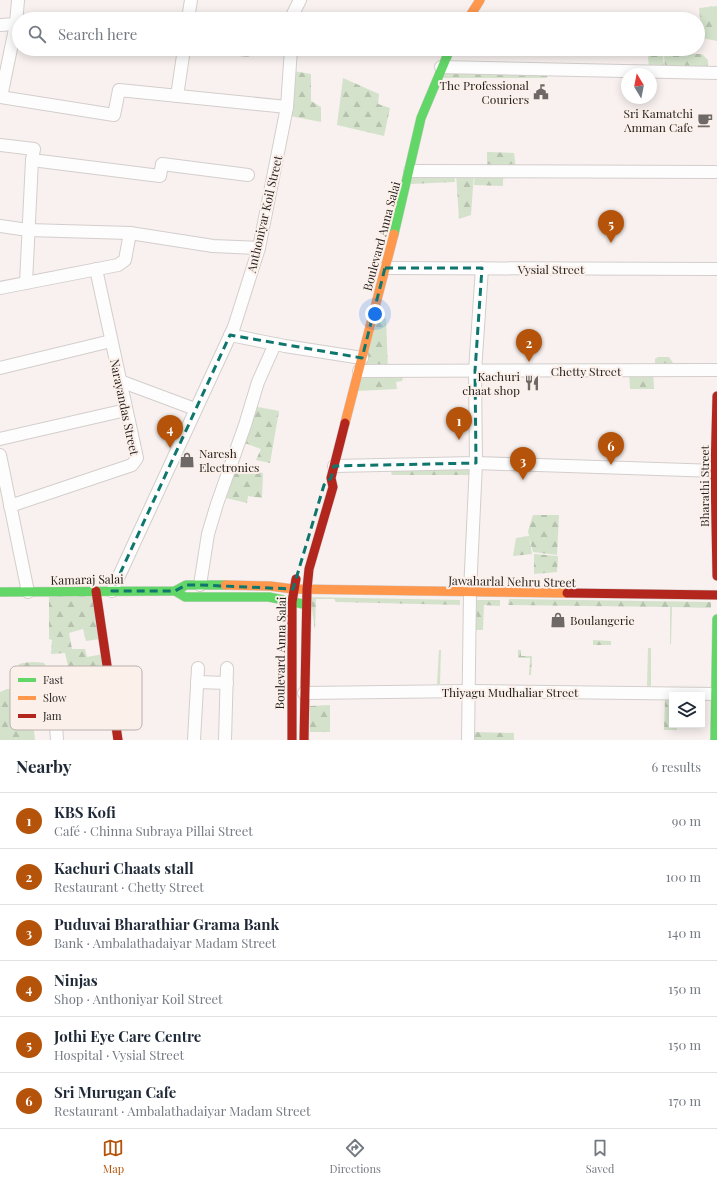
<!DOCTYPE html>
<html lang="en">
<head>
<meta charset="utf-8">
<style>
  body { margin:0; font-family:"Playfair Display",serif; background:#f6f6f7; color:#1f2937 }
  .controls { position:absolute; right:12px; bottom:12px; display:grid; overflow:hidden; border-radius:0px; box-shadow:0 2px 10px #0003 }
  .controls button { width:36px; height:36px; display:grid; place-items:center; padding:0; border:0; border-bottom:1px solid #e0e1e3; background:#fff; color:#1f2937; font:20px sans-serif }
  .compass { position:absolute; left:621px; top:68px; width:36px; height:36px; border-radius:50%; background:#fff; box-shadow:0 2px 10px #0003; rotate:350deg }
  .you { position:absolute; left:375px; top:314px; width:14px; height:14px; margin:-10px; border:3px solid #fff; border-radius:50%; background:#1a73e8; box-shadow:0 0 0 6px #1a73e833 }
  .badge { display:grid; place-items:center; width:26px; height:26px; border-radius:50%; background:#b45309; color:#fff; font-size:13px; font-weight:700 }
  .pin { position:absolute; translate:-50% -33px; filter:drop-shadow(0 1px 2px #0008) }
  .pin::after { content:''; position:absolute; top:21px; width:14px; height:12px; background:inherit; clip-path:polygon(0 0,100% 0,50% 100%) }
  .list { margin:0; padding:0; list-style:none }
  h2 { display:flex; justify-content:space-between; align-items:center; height:52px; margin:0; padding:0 16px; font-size:17px }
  h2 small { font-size:13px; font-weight:400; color:#747a83 }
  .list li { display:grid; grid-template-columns:26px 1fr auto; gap:12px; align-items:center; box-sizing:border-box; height:56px; padding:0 16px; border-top:1px solid #e0e1e3 }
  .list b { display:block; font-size:15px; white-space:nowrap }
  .list p { margin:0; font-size:13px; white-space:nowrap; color:#747a83 }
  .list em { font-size:13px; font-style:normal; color:#747a83 }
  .icon { flex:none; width:22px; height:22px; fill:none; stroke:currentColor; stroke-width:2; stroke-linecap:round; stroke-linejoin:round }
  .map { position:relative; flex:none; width:717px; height:740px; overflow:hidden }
  .search { position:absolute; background:#fff; box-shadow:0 2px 10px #0003; left:12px; right:12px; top:12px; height:44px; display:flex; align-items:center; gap:10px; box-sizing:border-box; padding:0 14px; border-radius:22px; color:#747a83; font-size:15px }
  .sheet { height:388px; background:#fff }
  nav { display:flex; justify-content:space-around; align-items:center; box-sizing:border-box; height:56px; border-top:1px solid #e0e1e3; background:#fff; font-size:11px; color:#747a83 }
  nav a { display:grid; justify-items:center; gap:2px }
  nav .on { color:#b45309 }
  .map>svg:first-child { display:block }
  .forest { fill:url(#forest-firs) }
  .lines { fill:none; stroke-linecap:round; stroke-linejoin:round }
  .street-casing { stroke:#d3cecc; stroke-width:14 }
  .fast-casing { stroke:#d3cecc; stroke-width:10 }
  .slow-casing { stroke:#d3cecc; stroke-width:10 }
  .jam-casing { stroke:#d3cecc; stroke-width:10 }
  .street { stroke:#fefdfd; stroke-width:12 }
  .fast { stroke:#63d668; stroke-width:9 }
  .slow { stroke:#ff974d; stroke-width:9 }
  .jam { stroke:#b3261e; stroke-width:9 }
  .marked { fill:none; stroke:#0f766e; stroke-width:3; stroke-dasharray:8 5; stroke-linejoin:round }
  .labels { text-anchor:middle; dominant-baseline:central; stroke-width:4; stroke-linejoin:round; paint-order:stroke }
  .poi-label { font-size:12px; fill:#231f1d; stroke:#fcf0eb; text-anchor:end }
  .street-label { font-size:12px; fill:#231f1d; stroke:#fcf0eb }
  .key { fill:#fcf0eb; stroke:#bbb1ad; stroke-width:1 }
  .key-label { font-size:11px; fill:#231f1d }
</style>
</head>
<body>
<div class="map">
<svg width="717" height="740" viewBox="0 0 717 740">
  <defs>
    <pattern id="forest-firs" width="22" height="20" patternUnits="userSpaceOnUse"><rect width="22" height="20" fill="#d4e2cb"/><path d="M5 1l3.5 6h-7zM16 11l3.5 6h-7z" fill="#b6c1ae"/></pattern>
  </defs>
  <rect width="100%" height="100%" fill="#f8f1ef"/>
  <g class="forest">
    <path d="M717,6V41L702,38L699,8Z"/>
    <rect x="659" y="49" width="27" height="4"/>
    <path d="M663,54L664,70H649L648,55Z"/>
    <path d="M664,54H702L708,60L707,71L665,70Z"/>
    <path d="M442,68L548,71L547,78H438Z"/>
    <path d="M293,71L311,74V101L321,107V122L290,116Z"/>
    <path d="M343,78L379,94L378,104L390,108L384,136L337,125Z"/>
    <path d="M487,152L514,153L516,170L487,169Z"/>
    <path d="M411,172L454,173L455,182L410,184Z"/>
    <path d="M475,172H506V178L503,179V186L474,185Z"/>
    <path d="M456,173H474L471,215L459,219Z"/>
    <path d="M386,318L388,370H359L373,319Z"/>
    <path d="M658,357H669L673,363H716L717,370L655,369V359Z"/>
    <path d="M653,371L654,389H630L629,372Z"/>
    <path d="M359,372H405L402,381L396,382L397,389L356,391Z"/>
    <path d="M253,406L279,411L270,463L256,460L261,449L242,442Z"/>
    <path d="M474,465V475H392L390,467Z"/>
    <path d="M233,467L263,473L262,498L248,496L247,503L226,498Z"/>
    <path d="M533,515H559L557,555L533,552L529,537L532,554L513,556L516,538L529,536L528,531Z"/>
    <path d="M534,554L558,556L557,572L534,574Z"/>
    <path d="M93,593L100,639L86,641L83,629L69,633L72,649H85L87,657L103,654L106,670L91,671L93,687L81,689L85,708L111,704L112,712L70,716L69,702L56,703L55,688L34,690L35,713L54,711L55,721L33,722L35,740H0V692L7,689H17L15,674L19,664C27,662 35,661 44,663L49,671L68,666L65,653L51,654L52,640L49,639V594Z"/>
    <path d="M310,597L460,600V605L336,602L334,599H316L315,630Z"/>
    <path d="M509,599L711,602V608L672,607L671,644H670V607L508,605Z"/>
    <path d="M476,600H500V606L484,605L483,630H476Z"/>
    <path d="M593,640L611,641V645H593Z"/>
    <path d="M648,648H651V686H647Z"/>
    <path d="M439,650H441L440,684H437Z"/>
    <path d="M518,650H521V656H532L531,675H529L530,658H518Z"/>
    <path d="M665,700H672V725H677V730H664Z"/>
    <path d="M330,705V732H310V706Z"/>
    <path d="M475,732L514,733V740H475Z"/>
  </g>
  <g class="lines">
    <g class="street-casing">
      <g id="street">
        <path d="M188,19L191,0"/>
        <path d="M293,19V14L300,0"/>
        <path d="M0,25L16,24"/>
        <path d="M240,49L247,50"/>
        <path d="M441,67L717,73"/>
        <path d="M177,96L184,49"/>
        <path d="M0,97L114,115L119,90L287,107"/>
        <path d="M1,97L16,24L18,0"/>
        <path d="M0,145L34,149L32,160L160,176L162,164L248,175"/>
        <path d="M410,171L717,172"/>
        <path d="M0,226L28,230L130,233L213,246L259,248"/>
        <path d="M385,268L717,269"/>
        <path d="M26,283L32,160"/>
        <path d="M0,288L118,265L125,260L130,233"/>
        <path d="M230,335L285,346L362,358"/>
        <path d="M0,368L111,341"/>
        <path d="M359,371L717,370"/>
        <path d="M120,381L195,409"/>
        <path d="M0,439L126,410"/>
        <path d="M0,455L28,592"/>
        <path d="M334,466L476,463L717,471"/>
        <path d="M10,506L132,465L137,458L96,269"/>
        <path d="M200,585L208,534L217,504L245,425L258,382L275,344"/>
        <path d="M112,591L234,327L259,248L287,107L291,49"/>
        <path d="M197,682L227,683"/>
        <path d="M304,693L469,691L716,694"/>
        <path d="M55,713L57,740"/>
        <path d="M194,740L198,668"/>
        <path d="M225,740L227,668"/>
        <path d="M468,740L470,592L476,463L475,371L482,268"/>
      </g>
    </g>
    <g class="fast-casing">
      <g id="fast">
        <path d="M394,234L421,118L450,49"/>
        <path d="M175,591L185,597H269L303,604"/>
        <path d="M0,592L175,591L186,585H225"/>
        <path d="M715,740L717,619"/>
      </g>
    </g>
    <g class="slow-casing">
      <g id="slow">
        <path d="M468,19L480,0"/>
        <path d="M345,423L394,234"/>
        <path d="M225,585L270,586L293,589L567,593"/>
      </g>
    </g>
    <g class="jam-casing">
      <g id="jam">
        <path d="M717,396L715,471L717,576"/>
        <path d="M96,591L118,740"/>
        <path d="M567,593L717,595"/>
        <path d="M292,740V602L296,579"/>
        <path d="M304,740L307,589L309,569L333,487L331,478L345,423"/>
      </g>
    </g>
    <use href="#street" class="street"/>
    <use href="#fast" class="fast"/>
    <use href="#slow" class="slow"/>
    <use href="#jam" class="jam"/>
  </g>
  <path class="marked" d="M385,268H482L475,371L476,463L334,466L331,478L324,485L293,589L200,585H186L175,591H112L230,335L362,358Z"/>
  <defs>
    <g id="civic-bare" transform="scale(1.2)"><path d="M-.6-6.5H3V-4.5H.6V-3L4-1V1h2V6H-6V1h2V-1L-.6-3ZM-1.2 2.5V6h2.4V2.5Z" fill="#6e6866" stroke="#fcf0eb" stroke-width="2.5" paint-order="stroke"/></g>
    <g id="cafe-bare" transform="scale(1.2)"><path d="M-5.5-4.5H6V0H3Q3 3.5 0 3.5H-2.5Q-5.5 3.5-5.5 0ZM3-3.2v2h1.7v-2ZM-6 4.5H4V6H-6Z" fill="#6e6866" stroke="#fcf0eb" stroke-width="2.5" paint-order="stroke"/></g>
    <g id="restaurant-bare" transform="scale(1.2)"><path d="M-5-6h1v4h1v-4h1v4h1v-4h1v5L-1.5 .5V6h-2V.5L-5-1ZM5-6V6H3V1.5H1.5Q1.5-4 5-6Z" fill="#6e6866" stroke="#fcf0eb" stroke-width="2.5" paint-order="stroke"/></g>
    <g id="shop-bare" transform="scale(1.2)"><path d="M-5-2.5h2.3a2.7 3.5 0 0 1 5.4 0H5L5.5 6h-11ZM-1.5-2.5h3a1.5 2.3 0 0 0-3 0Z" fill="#6e6866" stroke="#fcf0eb" stroke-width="2.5" paint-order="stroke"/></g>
  </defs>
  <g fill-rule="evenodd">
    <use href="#civic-bare" x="541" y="92"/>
    <use href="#cafe-bare" x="705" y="120"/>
    <use href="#restaurant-bare" x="532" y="383"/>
    <use href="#shop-bare" x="187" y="460"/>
    <use href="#shop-bare" x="558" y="620"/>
  </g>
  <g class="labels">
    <g class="poi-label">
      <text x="529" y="85">The Professional<tspan x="529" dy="14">Couriers</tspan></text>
      <text x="693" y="113">Sri Kamatchi<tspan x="693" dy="14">Amman Cafe</tspan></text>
      <text x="520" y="376">Kachuri<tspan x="520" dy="14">chaat shop</tspan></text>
      <text x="199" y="453" text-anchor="start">Naresh<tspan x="199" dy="14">Electronics</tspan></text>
      <text x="570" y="620" text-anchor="start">Boulangerie</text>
    </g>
    <g class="street-label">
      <text transform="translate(264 214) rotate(-77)">Anthoniyar Koil Street</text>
      <text transform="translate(381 236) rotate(-75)">Boulevard Anna Salai</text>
      <text x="551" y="269">Vysial Street</text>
      <text x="586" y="371">Chetty Street</text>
      <text transform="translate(125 407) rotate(78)">Narayandas Street</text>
      <text transform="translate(704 486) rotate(-90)">Bharathi Street</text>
      <text transform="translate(87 579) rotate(-1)">Kamaraj Salai</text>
      <text transform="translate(512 581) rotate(1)">Jawaharlal Nehru Street</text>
      <text transform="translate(280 653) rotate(-89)">Boulevard Anna Salai</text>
      <text x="510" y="692">Thiyagu Mudhaliar Street</text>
    </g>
  </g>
  <rect x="10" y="666" width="132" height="64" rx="6" class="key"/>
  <rect x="18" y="678" width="18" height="4" fill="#63d668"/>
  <rect x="18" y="696" width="18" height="4" fill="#ff974d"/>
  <rect x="18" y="714" width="18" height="4" fill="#b3261e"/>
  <g class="key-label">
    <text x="43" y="684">Fast</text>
    <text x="43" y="702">Slow</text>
    <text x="43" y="720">Jam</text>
  </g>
</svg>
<div class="controls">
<button><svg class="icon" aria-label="layers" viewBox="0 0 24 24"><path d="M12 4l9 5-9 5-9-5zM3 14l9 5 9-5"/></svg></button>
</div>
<svg class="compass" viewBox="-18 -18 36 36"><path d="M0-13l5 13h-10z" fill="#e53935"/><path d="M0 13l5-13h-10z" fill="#747a83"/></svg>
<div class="you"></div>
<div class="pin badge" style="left:459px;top:440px">1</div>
<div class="pin badge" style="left:529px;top:362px">2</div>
<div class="pin badge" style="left:523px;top:480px">3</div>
<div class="pin badge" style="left:170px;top:448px">4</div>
<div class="pin badge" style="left:611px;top:243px">5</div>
<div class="pin badge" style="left:611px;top:465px">6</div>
<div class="search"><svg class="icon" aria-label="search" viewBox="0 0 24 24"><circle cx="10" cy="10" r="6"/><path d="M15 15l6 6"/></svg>Search here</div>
</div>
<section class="sheet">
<h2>Nearby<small>6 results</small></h2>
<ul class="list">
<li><span class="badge">1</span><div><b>KBS Kofi</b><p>Café · Chinna Subraya Pillai Street</p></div><em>90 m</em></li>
<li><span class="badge">2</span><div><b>Kachuri Chaats stall</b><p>Restaurant · Chetty Street</p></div><em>100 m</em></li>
<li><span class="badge">3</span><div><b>Puduvai Bharathiar Grama Bank</b><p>Bank · Ambalathadaiyar Madam Street</p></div><em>140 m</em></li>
<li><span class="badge">4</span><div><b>Ninjas</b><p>Shop · Anthoniyar Koil Street</p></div><em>150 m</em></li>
<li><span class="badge">5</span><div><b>Jothi Eye Care Centre</b><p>Hospital · Vysial Street</p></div><em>150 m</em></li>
<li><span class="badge">6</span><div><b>Sri Murugan Cafe</b><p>Restaurant · Ambalathadaiyar Madam Street</p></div><em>170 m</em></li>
</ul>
</section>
<nav>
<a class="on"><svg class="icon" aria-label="map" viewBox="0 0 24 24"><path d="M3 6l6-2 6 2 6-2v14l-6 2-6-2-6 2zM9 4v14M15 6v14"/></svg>Map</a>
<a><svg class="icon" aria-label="directions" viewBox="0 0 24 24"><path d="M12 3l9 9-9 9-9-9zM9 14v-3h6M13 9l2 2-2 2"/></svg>Directions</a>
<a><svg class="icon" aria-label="saved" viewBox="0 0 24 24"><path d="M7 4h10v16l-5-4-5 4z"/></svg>Saved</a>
</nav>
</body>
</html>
